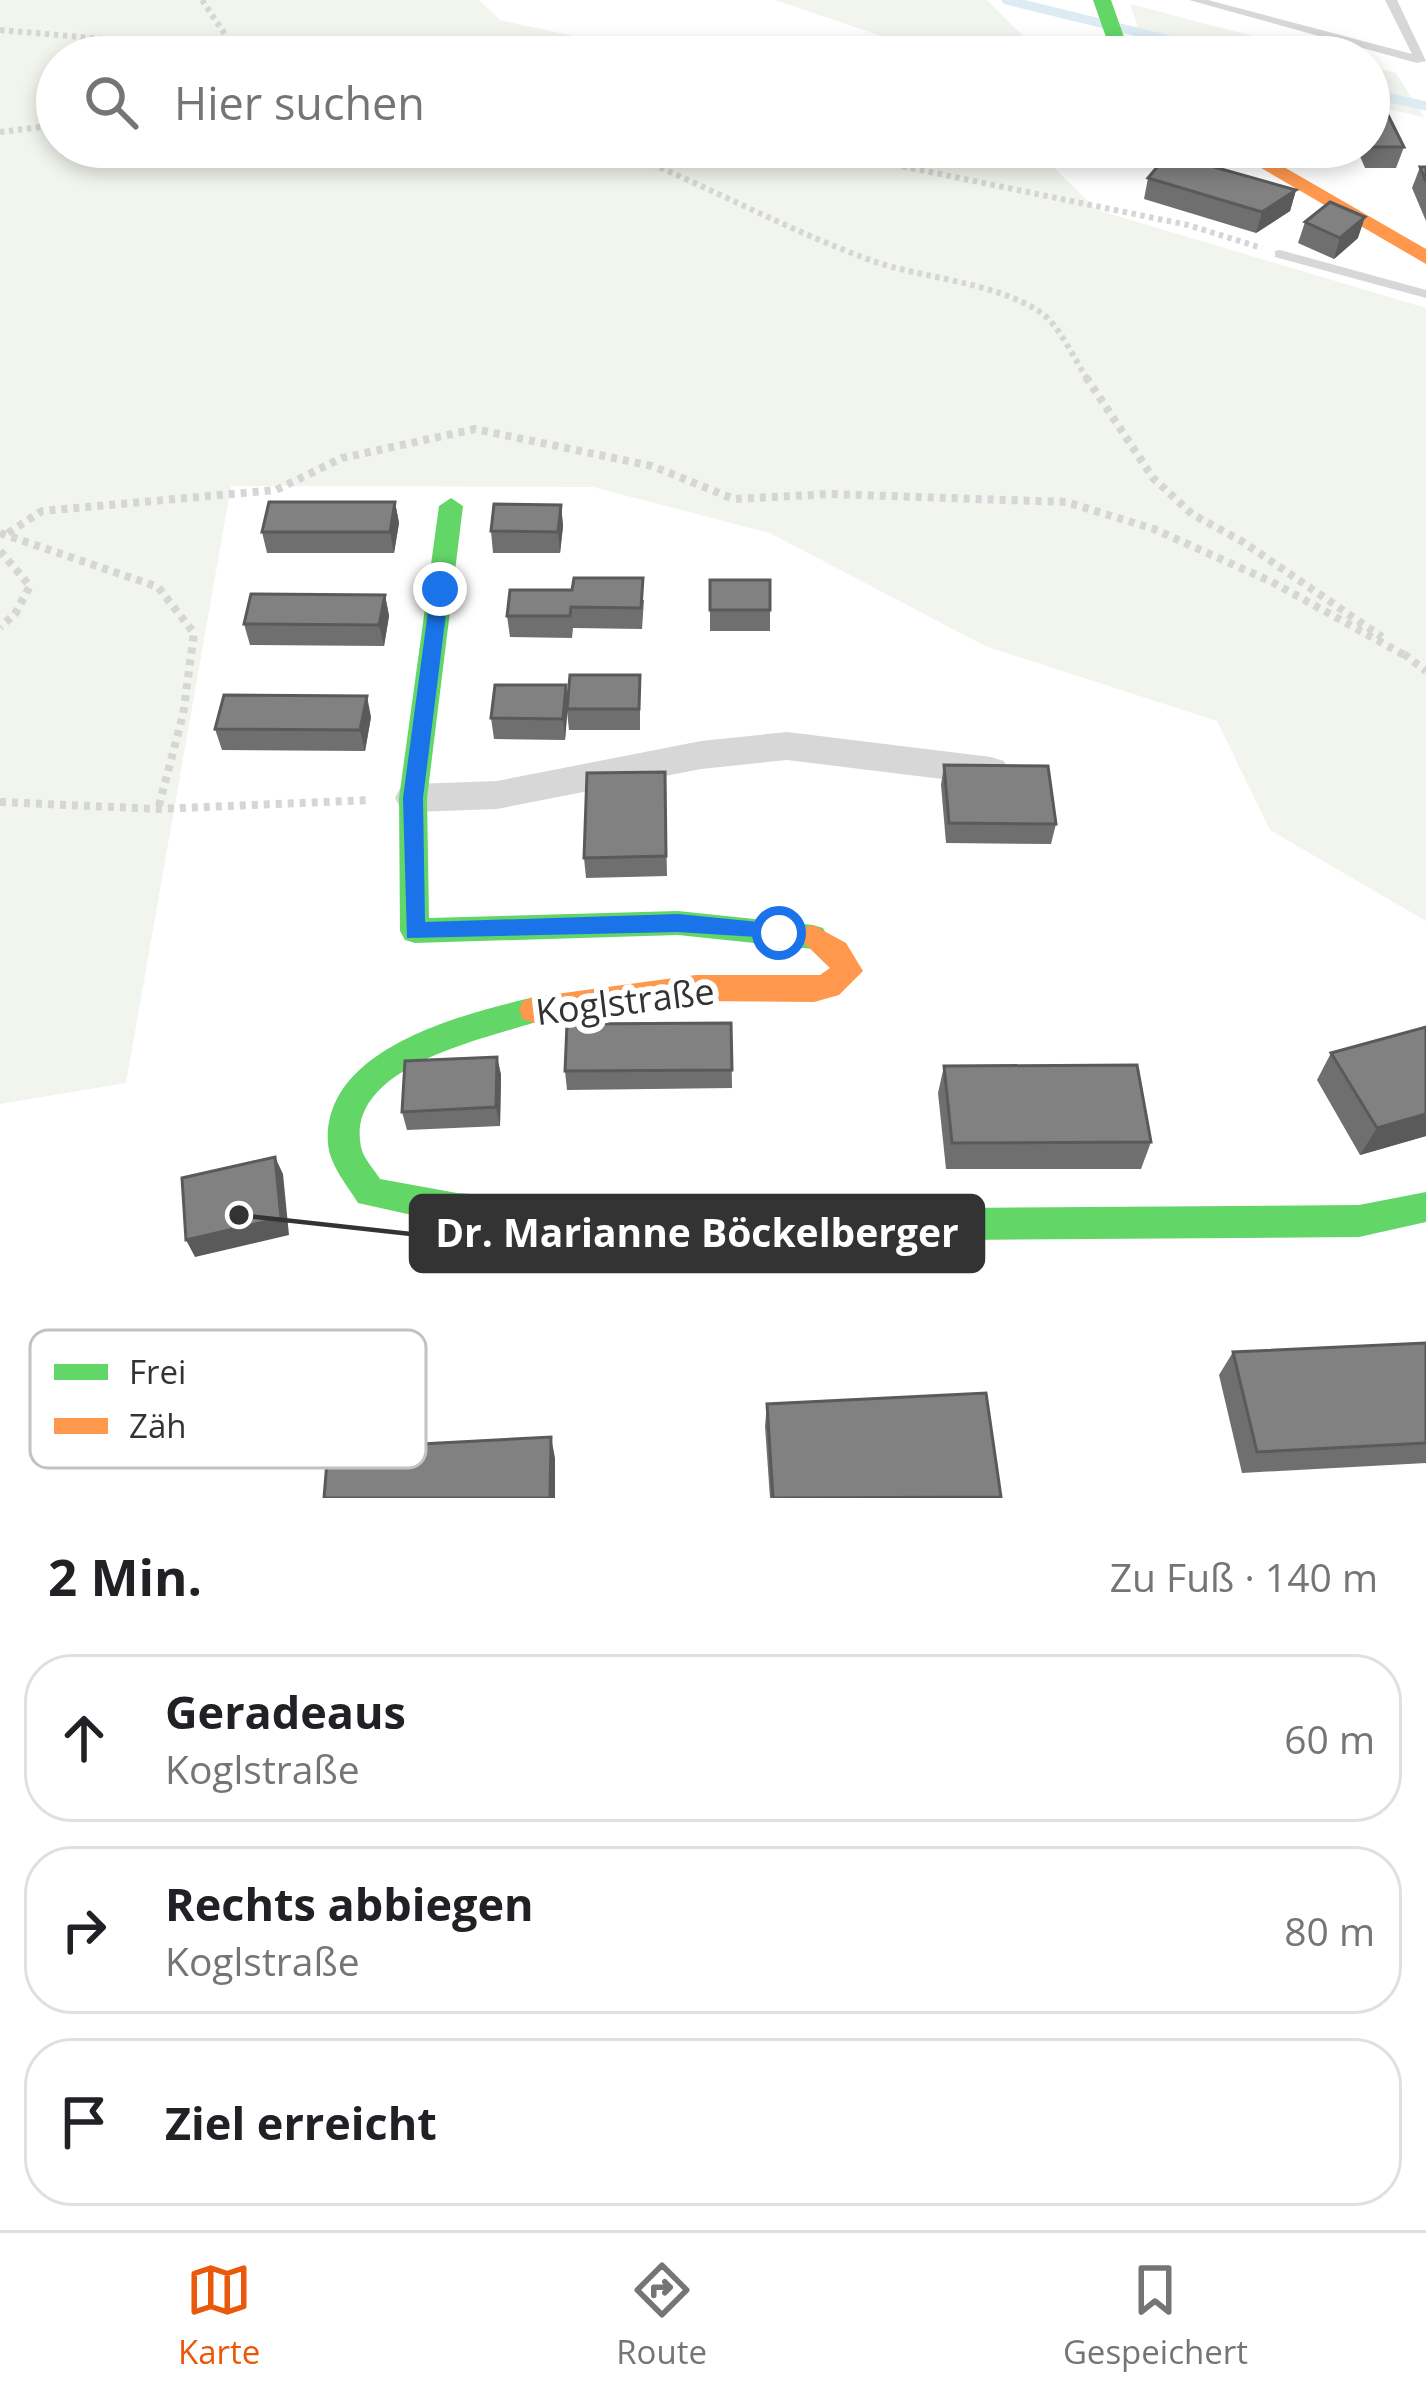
<!DOCTYPE html>
<html lang="de">
<head>
<meta charset="utf-8">
<style>
  body { margin:0; font-family:"Open Sans",sans-serif; background:#f2f2f2; color:#202124 }
  .stop { position:absolute; width:36px; height:36px; margin:-27px; border:9px solid #1a73e8; border-radius:50%; background:#fff }
  .stop.end { background:#1a73e8; border-color:#fff; box-shadow:0 3px 12px #0008 }
  .list { margin:0; padding:0; list-style:none }
  h2 { display:flex; justify-content:space-between; align-items:center; height:156px; margin:0; padding:0 48px; font-size:51px }
  h2 small { font-size:39px; font-weight:400; color:#757577 }
  .list li { display:grid; grid-template-columns:78px 1fr auto; gap:36px; align-items:center; box-sizing:border-box; height:168px; margin:0 24px 24px; padding:0 24px; border:3px solid #e0e0e0; border-radius:48px }
  .list b { display:block; font-size:45px; white-space:nowrap }
  .list p { margin:0; font-size:39px; white-space:nowrap; color:#757577 }
  .list em { font-size:39px; font-style:normal; color:#757577 }
  .icon { flex:none; width:66px; height:66px; fill:none; stroke:currentColor; stroke-width:2; stroke-linecap:round; stroke-linejoin:round }
  .map { position:relative; flex:none; width:1426px; height:1498px; overflow:hidden }
  .search { position:absolute; background:#fff; box-shadow:0 6px 18px #0003; left:36px; right:36px; top:36px; height:132px; display:flex; align-items:center; gap:30px; box-sizing:border-box; padding:0 42px; border-radius:66px; color:#757577; font-size:45px }
  .sheet { height:732px; background:#fff }
  nav { display:flex; justify-content:space-around; align-items:center; box-sizing:border-box; height:168px; border-top:3px solid #e0e0e0; background:#fff; font-size:33px; color:#757577 }
  nav a { display:grid; justify-items:center; gap:6px }
  nav .on { color:#ea580c }
  .map>svg:first-child { display:block }
  .green { fill:#f1f5ed }
  .lines { fill:none; stroke-linecap:round; stroke-linejoin:round }
  .stream { stroke:#ddebf3; stroke-width:9 }
  .path-far1 { stroke:#d6d6d6; stroke-width:6; stroke-dasharray:4.5 4.5; stroke-linecap:butt }
  .path { stroke:#d6d6d6; stroke-width:8; stroke-dasharray:6 6; stroke-linecap:butt }
  .lane { fill:#d7d7d7; fill-rule:evenodd }
  .street { fill:#d7d7d7; fill-rule:evenodd }
  .fast { fill:#63d668; fill-rule:evenodd }
  .slow { fill:#ff974d; fill-rule:evenodd }
  .wall { fill:#6f6f6f }
  .shaded-wall { fill:#5a5a5a }
  .building { fill:#818181; stroke:#5a5a5a; stroke-width:3 }
  .route { fill:#1a73e8 }
  .labels { text-anchor:middle; dominant-baseline:central; stroke-width:12; stroke-linejoin:round; paint-order:stroke }
  .street-label { font-size:36px; fill:#333; stroke:#fff }
  .key { fill:#fff; stroke:#c2c2c2; stroke-width:3 }
  .key-label { font-size:33px; fill:#333 }
  .leader { fill:none; stroke:#333; stroke-width:4.5 }
  .callout-dot { fill:#333; stroke:#fff; stroke-width:4.5 }
  .callout { fill:#333; stroke:#333; stroke-width:4.5 }
  .callout-label { font-size:39px; text-anchor:middle; font-weight:bold; fill:#fff }
</style>
</head>
<body>
<div class="map">
<svg width="1426" height="1498" viewBox="0 0 1426 1498">
  <rect width="100%" height="100%" fill="#fff"/>
  <g class="green">
    <path d="M0,0H479L500,20L668,57H57V147H1033L1097,210L1426,308V921L1270,830L1217,721L985,646L770,533L593,487L231,486L126,1083L0,1104Z"/>
    <path d="M775,0H987L1023,36L923,50Z"/>
    <path d="M1130,4L1334,57H1148Z"/>
    <path d="M1369,66L1396,73L1424,117L1369,105Z"/>
  </g>
  <g class="lines">
    <g class="stream">
      <path d="M1006,0L1239,57"/>
      <path d="M1369,93L1426,106"/>
    </g>
    <g class="path-far1">
      <path d="M202,0L240,57"/>
      <path d="M0,30L104,39L156,57"/>
      <path d="M0,132L57,125"/>
      <path d="M610,147C699,181 784,229 873,261C925,279 995,282 1040,312C1059,324 1075,361 1088,380"/>
      <path d="M787,147L828,151L1188,225L1262,248"/>
    </g>
    <g class="path">
      <path d="M1086,377L1153,478L1192,514L1243,542L1382,637"/>
      <path d="M0,533L158,587L194,633L183,715L158,809"/>
      <path d="M8,533L42,511L276,490L342,458L475,429L652,466L734,499L831,494L1066,502L1154,529L1272,582L1406,656"/>
      <path d="M0,551L30,586L15,614L0,627"/>
      <path d="M1404,654L1426,671"/>
      <path d="M0,802L158,809L370,800"/>
    </g>
    <g class="lane">
      <path d="M1189,0H1208L1412,54L1385,0H1397L1426,61L1417,63Z"/>
      <path d="M1280,250L1426,290V298L1275,257V251Z"/>
    </g>
    <path class="street" d="M787,732L991,757L1004,761L1009,771L1004,781L991,785L787,760L701,769L497,809L413,812L400,808L395,798L400,788L413,784L497,781L701,741Z"/>
    <g class="fast">
      <path d="M1093,0H1111L1131,57H1113Z"/>
      <path d="M451,498L463,506L427,798L429,918L678,911L813,925L823,928L828,937L823,946L813,949L678,935L415,943L405,940L400,931L399,798L439,506Z"/>
      <path d="M534,997L545,1001L549,1010L545,1019C492,1038 344,1064 361,1147C363,1158 374,1169 380,1179L457,1193L589,1202L961,1208L1359,1205L1426,1192V1222L1359,1237L961,1240L589,1234L457,1225L358,1203C348,1186 330,1166 328,1144C321,1048 464,1014 534,997Z"/>
    </g>
    <g class="slow">
      <path d="M1225,147H1249L1426,249V264Z"/>
      <path d="M813,925L846,943L863,971L839,995L814,1002L696,1001L534,1023L523,1019L519,1010L523,1001L534,997L696,975H820L830,968L798,937L803,928Z"/>
    </g>
  </g>
  <g class="wall">
    <path d="M1369,99L1404,147L1396,168H1365L1356,147H1369Z"/>
    <path d="M1420,167H1426V221L1412,188Z"/>
    <path d="M1148,178L1296,190L1290,211L1256,233L1144,199Z"/>
    <path d="M1305,222L1358,238L1334,259L1298,243Z"/>
    <path d="M395,502L399,523L394,553H267L262,532Z"/>
    <path d="M561,505L563,526L560,553H493L491,531Z"/>
    <path d="M710,580L770,610V631H710Z"/>
    <path d="M510,590L644,600L642,629L573,628L572,638L510,637L507,616Z"/>
    <path d="M385,595L389,616L384,646L250,645L244,624Z"/>
    <path d="M640,675V730H569L567,711L565,740L494,739L491,718L567,704Z"/>
    <path d="M371,717L365,751L222,750L215,729Z"/>
    <path d="M944,765L1056,824L1051,844L946,843L941,785Z"/>
    <path d="M665,772L667,876L586,878L584,858Z"/>
    <path d="M731,1023L732,1088L567,1090L565,1071Z"/>
    <path d="M1331,1053L1426,1136L1360,1155L1317,1080Z"/>
    <path d="M497,1057L501,1075L500,1126L407,1130L402,1112Z"/>
    <path d="M944,1066L1151,1142L1141,1169H946L938,1093Z"/>
    <path d="M1426,1343V1463L1242,1473L1219,1375L1233,1352Z"/>
    <path d="M767,1404L1001,1498H770L765,1426Z"/>
  </g>
  <g class="shaded-wall">
    <path d="M1296,190L1290,211L1256,233L1262,212Z"/>
    <path d="M1365,217L1358,238L1334,259L1340,238Z"/>
    <path d="M395,502L399,523L394,553L390,532Z"/>
    <path d="M561,505L563,526L560,553L558,532Z"/>
    <path d="M385,595L389,616L384,646L379,625Z"/>
    <path d="M566,685L568,706L565,740L563,719Z"/>
    <path d="M367,696L371,717L365,751L360,730Z"/>
    <path d="M497,1057L501,1075L500,1126L496,1107Z"/>
    <path d="M1426,1114V1136L1360,1155L1377,1128Z"/>
    <path d="M275,1157L283,1174L289,1235L195,1257L186,1240Z"/>
    <path d="M551,1437L555,1458V1498H550Z"/>
  </g>
  <g class="building">
    <path d="M1369,99H1380L1404,147H1372L1369,141Z"/>
    <path d="M1168,154L1296,190L1262,212L1148,178Z"/>
    <path d="M1420,167H1426V182Z"/>
    <path d="M1330,202L1365,217L1340,238L1305,222Z"/>
    <path d="M269,502H395L390,532H262Z"/>
    <path d="M494,504L561,505L558,532L491,531Z"/>
    <path d="M574,578H643L641,608L571,607L570,616H507L510,590H572Z"/>
    <rect x="710" y="580" width="60" height="30"/>
    <path d="M251,594L385,595L379,625L244,624Z"/>
    <path d="M570,675H640L639,709H567Z"/>
    <path d="M495,685H566L563,719L491,718Z"/>
    <path d="M224,695L367,696L360,730L215,729Z"/>
    <path d="M944,765L1048,766L1056,824L949,823Z"/>
    <path d="M665,772L666,856L584,858L587,773Z"/>
    <path d="M731,1023L732,1070L565,1071L567,1024Z"/>
    <path d="M1426,1027V1114L1377,1128L1331,1053Z"/>
    <path d="M497,1057L496,1107L402,1112L405,1061Z"/>
    <path d="M1137,1065L1151,1142L952,1143L944,1066Z"/>
    <path d="M275,1157L281,1218L186,1240L182,1178Z"/>
    <path d="M1426,1343V1443L1257,1452L1233,1352Z"/>
    <path d="M986,1393L1001,1497L773,1498L767,1404Z"/>
    <path d="M551,1437L550,1498H324L328,1449Z"/>
  </g>
  <path class="route" d="M440,582L449,589L423,798L425,922L678,914L779,924L787,927V939L678,932L407,938L403,798L431,589Z"/>
  <g class="labels">
    <g class="street-label">
      <text transform="translate(625 1001) rotate(-7)">Koglstraße</text>
    </g>
  </g>
  <rect x="30" y="1330" width="396" height="138" rx="18" class="key"/>
  <rect x="54" y="1364" width="54" height="16" fill="#63d668"/>
  <rect x="54" y="1418" width="54" height="16" fill="#ff974d"/>
  <g class="key-label">
    <text x="129" y="1384">Frei</text>
    <text x="129" y="1438">Zäh</text>
  </g>
  <path class="leader" d="M239 1215L411 1234"/>
  <circle class="callout-dot" cx="239" cy="1215" r="12"/>
  <rect class="callout" x="411" y="1196" width="572" height="75" rx="12"/>
  <g class="callout-label">
    <text x="697" y="1247">Dr. Marianne Böckelberger</text>
  </g>
</svg>
<div class="stop" style="left:779px;top:933px"></div>
<div class="stop end" style="left:440px;top:589px"></div>
<div class="search"><svg class="icon" aria-label="search" viewBox="0 0 24 24"><circle cx="10" cy="10" r="6"/><path d="M15 15l6 6"/></svg>Hier suchen</div>
</div>
<section class="sheet">
<h2>2 Min.<small>Zu Fuß · 140 m</small></h2>
<ul class="list">
<li><svg class="icon" aria-label="ahead" viewBox="0 0 24 24"><path d="M12 20V5M6 11l6-6 6 6"/></svg><div><b>Geradeaus</b><p>Koglstraße</p></div><em>60 m</em></li>
<li><svg class="icon" aria-label="right" viewBox="0 0 24 24"><path d="M7 20v-9h11M14 6l5 5-5 5"/></svg><div><b>Rechts abbiegen</b><p>Koglstraße</p></div><em>80 m</em></li>
<li><svg class="icon" aria-label="arrive" viewBox="0 0 24 24"><path d="M6 21V4h12l-3 4 3 4H6"/></svg><div><b>Ziel erreicht</b></div></li>
</ul>
</section>
<nav>
<a class="on"><svg class="icon" aria-label="map" viewBox="0 0 24 24"><path d="M3 6l6-2 6 2 6-2v14l-6 2-6-2-6 2zM9 4v14M15 6v14"/></svg>Karte</a>
<a><svg class="icon" aria-label="directions" viewBox="0 0 24 24"><path d="M12 3l9 9-9 9-9-9zM9 14v-3h6M13 9l2 2-2 2"/></svg>Route</a>
<a><svg class="icon" aria-label="saved" viewBox="0 0 24 24"><path d="M7 4h10v16l-5-4-5 4z"/></svg>Gespeichert</a>
</nav>
</body>
</html>
